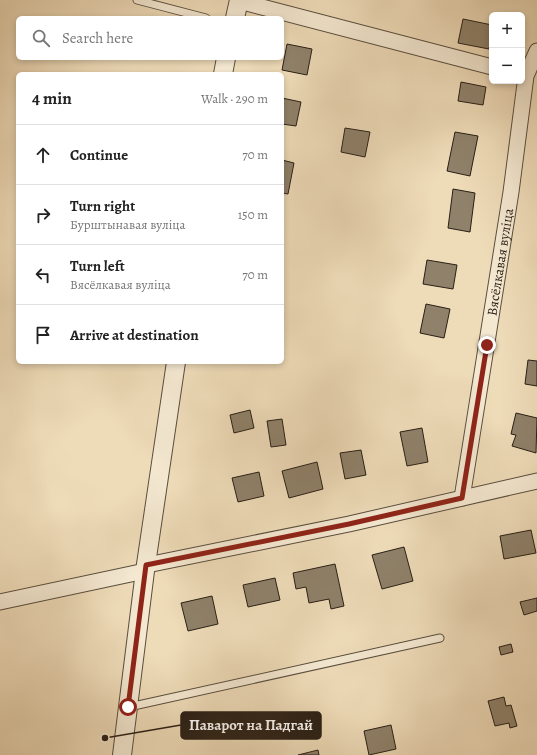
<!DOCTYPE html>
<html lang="en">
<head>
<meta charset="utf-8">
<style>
  body { margin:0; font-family:Alegreya,serif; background:#f6f6f6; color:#222 }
  .controls { position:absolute; right:12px; top:12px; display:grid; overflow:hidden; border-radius:6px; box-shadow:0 2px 6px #0003 }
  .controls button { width:36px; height:36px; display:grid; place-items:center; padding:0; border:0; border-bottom:1px solid #e0e0e0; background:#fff; color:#222; font:20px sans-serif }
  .stop { position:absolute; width:12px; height:12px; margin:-9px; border:3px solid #8f2418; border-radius:50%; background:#fff }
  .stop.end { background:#8f2418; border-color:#fff; box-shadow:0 1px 4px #0008 }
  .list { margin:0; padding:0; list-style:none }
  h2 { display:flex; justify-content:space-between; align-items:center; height:52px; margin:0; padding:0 16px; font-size:17px }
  h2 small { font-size:13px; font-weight:400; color:#767676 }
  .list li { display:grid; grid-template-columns:26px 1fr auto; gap:12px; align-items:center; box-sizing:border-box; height:60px; padding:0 16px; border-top:1px solid #e0e0e0 }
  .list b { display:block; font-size:15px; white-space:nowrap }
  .list p { margin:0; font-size:13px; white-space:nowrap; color:#767676 }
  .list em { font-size:13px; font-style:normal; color:#767676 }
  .icon { flex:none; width:22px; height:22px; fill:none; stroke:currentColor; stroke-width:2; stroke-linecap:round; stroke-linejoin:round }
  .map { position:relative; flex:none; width:537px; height:755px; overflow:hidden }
  .search { position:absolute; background:#fff; box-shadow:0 2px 6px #0003; left:16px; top:16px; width:268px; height:44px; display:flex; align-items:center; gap:10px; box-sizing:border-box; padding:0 14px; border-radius:6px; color:#767676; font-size:15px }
  .panel { position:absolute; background:#fff; box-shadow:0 2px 6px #0003; left:16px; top:72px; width:268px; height:292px; border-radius:6px }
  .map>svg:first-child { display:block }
  .building { fill:#8f816a; stroke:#291f16 }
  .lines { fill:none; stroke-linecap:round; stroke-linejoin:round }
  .service-casing { stroke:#5a4e3e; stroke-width:9 }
  .minor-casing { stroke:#5a4e3e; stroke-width:17 }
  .tertiary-casing { stroke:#5a4e3e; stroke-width:20 }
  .service { stroke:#f4e8d1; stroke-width:7 }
  .minor { stroke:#f4e8d1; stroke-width:15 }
  .tertiary { stroke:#f4e8d1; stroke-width:18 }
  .route { stroke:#8f2418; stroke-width:5 }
  .labels { text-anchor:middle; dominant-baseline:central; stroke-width:3; stroke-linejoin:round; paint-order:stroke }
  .street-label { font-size:14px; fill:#291f16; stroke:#f4e8d1 }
  .leader { fill:none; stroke:#291f16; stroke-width:1.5 }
  .callout-dot { fill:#291f16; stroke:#f4e8d1; stroke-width:1.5 }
  .callout { fill:#291f16; stroke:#291f16; stroke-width:1.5 }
  .callout-label { font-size:15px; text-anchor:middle; font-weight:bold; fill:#fff }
</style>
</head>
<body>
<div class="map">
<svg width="537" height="755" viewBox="0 0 537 755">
  <rect width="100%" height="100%" fill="#eedbb8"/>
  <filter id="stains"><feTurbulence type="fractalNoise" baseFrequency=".005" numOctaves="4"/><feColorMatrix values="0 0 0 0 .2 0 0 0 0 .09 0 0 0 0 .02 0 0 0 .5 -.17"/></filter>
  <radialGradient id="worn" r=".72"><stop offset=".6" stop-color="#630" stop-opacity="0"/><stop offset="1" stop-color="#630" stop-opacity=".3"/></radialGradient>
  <g class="building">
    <path d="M463,19L492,25V34L489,49L458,43Z"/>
    <path d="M287,44L312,49L307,75L282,70Z"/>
    <path d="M461,82L486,87L483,105L458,101Z"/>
    <path d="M282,98L301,102L296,126L282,124Z"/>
    <path d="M345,128L370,132L365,157L341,152Z"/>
    <path d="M455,132L478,136L470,176L447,171Z"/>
    <path d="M282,160L294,163L288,194L282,193Z"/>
    <path d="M453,189L475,193L470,232L448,228Z"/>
    <path d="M427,260L457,265L453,289L423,284Z"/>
    <path d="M426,304L450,309L444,338L420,333Z"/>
    <path d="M528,360L537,361V386L525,384Z"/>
    <path d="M250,410L254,428L234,433L230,415Z"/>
    <path d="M516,413L537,418L536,453L512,446L516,435L511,434Z"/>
    <path d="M282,419L286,445L271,447L267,421Z"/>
    <path d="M422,428L428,462L407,466L400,432Z"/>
    <path d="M361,450L366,475L345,479L340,453Z"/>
    <path d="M317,462L323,489L289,498L282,471Z"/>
    <path d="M259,472L264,496L238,502L232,478Z"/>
    <path d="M531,530L536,553L504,559L500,536Z"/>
    <path d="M404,547L413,581L382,589L372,555Z"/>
    <path d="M335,564L344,606L331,609L329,599L309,603L306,587L296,589L293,573Z"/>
    <path d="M275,578L280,600L248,607L243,585Z"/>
    <path d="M212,596L218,624L188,631L181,603Z"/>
    <path d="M537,598V611L524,615L520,602Z"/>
    <path d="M511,644L513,652L501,655L499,647Z"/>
    <path d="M504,697L506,706L511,705L517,726L510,728L509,723L495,726L488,701Z"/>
    <path d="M391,725L396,749L369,755L364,731Z"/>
    <path d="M318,750L319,755H298Z"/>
  </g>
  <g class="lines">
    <g class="service-casing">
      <g id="service">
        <path d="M137,0L206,18"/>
        <path d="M129,707L440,638"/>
      </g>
    </g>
    <g class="minor-casing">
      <g id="minor">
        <path d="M239,1L492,67"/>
        <path id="s1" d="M462,498L511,192L526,76L537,51"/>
        <path d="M147,565L349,524L537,481"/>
        <path d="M0,602L145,571"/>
      </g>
    </g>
    <g class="tertiary-casing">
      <g id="tertiary">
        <path d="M235,18L239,0"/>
        <path d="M223,74L226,58"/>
        <path d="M122,755L145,571L176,362"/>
      </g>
    </g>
    <use href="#service" class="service"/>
    <use href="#minor" class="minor"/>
    <use href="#tertiary" class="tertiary"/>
  </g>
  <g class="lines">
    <path class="route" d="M128,707L146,565L349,524L462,498L487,345"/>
  </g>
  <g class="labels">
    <g class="street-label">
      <text stroke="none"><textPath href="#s1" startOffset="239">Вясёлкавая вуліца</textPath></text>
    </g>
  </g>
  <path class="leader" d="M105 738L181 725"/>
  <circle class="callout-dot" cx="105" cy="738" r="4"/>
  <rect class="callout" x="181" y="712" width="140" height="27" rx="4"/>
  <g class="callout-label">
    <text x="251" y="730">Паварот на Падгай</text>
  </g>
  <rect width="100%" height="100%" filter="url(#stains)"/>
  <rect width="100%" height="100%" fill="url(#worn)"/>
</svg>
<div class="controls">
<button>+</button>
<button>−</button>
</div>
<div class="stop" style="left:128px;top:707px"></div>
<div class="stop end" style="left:487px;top:345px"></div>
<div class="search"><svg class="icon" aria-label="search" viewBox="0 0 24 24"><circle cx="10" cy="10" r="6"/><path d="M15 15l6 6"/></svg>Search here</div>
<section class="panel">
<h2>4 min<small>Walk · 290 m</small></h2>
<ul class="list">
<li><svg class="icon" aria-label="ahead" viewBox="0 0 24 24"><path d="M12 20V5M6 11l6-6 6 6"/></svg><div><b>Continue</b></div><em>70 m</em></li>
<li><svg class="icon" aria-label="right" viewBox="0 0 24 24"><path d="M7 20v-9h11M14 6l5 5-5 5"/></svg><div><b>Turn right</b><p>Бурштынавая вуліца</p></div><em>150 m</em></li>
<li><svg class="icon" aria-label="left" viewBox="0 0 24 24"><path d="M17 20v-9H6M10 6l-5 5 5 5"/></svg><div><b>Turn left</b><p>Вясёлкавая вуліца</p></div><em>70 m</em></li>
<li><svg class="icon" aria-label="arrive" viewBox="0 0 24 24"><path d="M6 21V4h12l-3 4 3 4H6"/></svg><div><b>Arrive at destination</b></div></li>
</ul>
</section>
</div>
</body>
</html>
